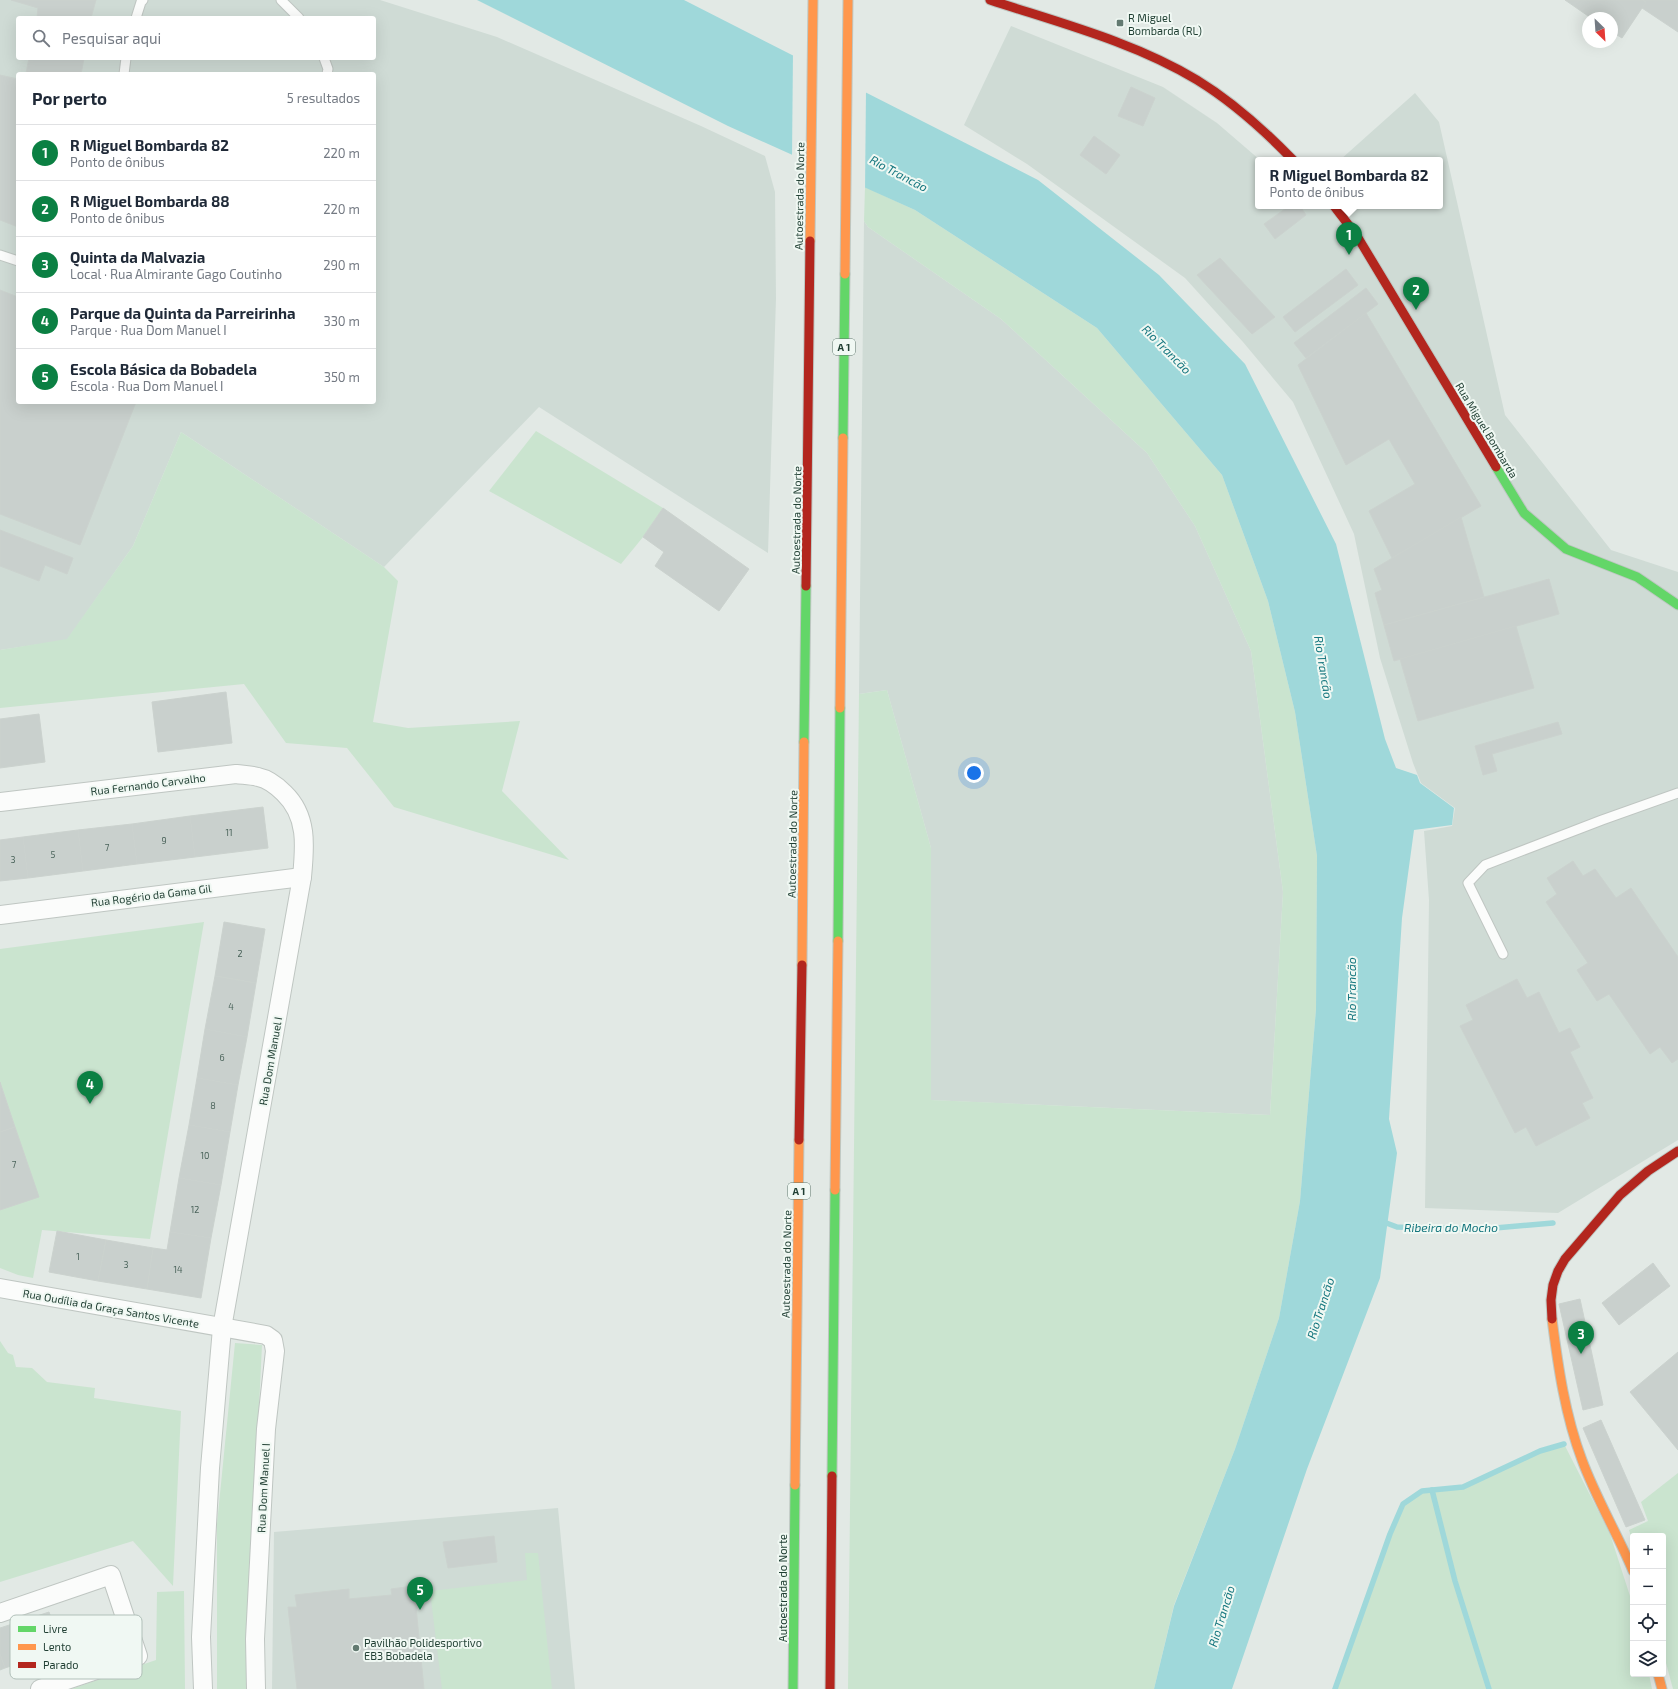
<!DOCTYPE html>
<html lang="pt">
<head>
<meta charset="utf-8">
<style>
  body { margin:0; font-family:"Exo 2",sans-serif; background:#f6f6f7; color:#1f2937 }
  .controls { position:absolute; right:12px; bottom:12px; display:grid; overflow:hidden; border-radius:4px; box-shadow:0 4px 16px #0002 }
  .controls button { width:36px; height:36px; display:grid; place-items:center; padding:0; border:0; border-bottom:1px solid #e0e1e3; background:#fff; color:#1f2937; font:20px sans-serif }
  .compass { position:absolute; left:1582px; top:12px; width:36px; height:36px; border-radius:50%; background:#fff; box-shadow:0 4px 16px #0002; rotate:155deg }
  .you { position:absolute; left:974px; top:773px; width:14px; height:14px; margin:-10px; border:3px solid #fff; border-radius:50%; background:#1a73e8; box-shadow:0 0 0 6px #1a73e833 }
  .badge { display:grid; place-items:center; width:26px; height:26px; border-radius:50%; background:#0b8043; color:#fff; font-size:13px; font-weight:700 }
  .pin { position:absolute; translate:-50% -33px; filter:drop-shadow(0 1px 2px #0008) }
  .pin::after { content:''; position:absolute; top:21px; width:14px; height:12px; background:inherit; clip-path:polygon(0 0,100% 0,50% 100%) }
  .popup { position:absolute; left:1255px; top:157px; width:188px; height:52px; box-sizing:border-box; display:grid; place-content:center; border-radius:4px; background:#fff; filter:drop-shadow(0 1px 3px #0005); font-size:13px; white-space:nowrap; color:#747a83 }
  .popup b { font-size:15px; color:#1f2937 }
  .popup::after { content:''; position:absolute; left:50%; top:100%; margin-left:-8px; border:8px solid transparent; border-top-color:#fff }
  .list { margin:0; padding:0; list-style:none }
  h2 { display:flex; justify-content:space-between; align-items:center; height:52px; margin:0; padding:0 16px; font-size:17px }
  h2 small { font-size:13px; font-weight:400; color:#747a83 }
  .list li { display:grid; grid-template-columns:26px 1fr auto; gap:12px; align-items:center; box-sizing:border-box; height:56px; padding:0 16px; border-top:1px solid #e0e1e3 }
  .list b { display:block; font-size:15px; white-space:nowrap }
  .list p { margin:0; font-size:13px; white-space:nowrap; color:#747a83 }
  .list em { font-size:13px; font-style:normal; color:#747a83 }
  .icon { flex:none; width:22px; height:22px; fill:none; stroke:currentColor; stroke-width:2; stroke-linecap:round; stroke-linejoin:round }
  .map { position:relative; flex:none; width:1678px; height:1689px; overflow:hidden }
  .search { position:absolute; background:#fff; box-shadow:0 4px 16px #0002; left:16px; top:16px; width:360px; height:44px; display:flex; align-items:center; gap:10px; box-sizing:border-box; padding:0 14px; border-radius:4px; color:#747a83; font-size:15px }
  .panel { position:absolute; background:#fff; box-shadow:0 4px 16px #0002; left:16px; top:72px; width:360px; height:332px; border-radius:4px }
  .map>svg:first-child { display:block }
  .built { fill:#cfdbd5; fill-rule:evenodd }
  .green { fill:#cae4cf }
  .water { fill:#9fd8da }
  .pier { fill:#e2e9e5 }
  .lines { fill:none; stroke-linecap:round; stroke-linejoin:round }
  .stream { stroke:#9fd8da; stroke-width:5.5 }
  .building { fill:#c9d0cd; stroke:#cbd2ce }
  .lane-casing { stroke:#bfc6c2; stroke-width:11 }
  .street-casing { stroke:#bfc6c2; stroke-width:20 }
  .fast-casing { stroke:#bec7c2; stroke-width:11 }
  .slow-casing { stroke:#bec7c2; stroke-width:11 }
  .jam-casing { stroke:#bec7c2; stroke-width:11 }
  .lane { stroke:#fbfcfb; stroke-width:9 }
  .street { stroke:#fbfcfb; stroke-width:18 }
  .fast { stroke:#63d668; stroke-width:9 }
  .slow { stroke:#ff974d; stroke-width:9 }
  .jam { stroke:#b3261e; stroke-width:9 }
  .poi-dot { fill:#637a71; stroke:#f0f8f3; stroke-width:1.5 }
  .labels { text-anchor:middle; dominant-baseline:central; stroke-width:4; stroke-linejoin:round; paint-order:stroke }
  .number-label { font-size:9px; fill:#4a635a }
  .shield { fill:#f0f8f3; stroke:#5e766c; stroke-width:1 }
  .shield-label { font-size:10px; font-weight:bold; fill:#1f3e32 }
  .poi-label { font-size:11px; fill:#1f3e32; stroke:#f0f8f3; text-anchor:start }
  .street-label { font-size:11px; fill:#1f3e32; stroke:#f0f8f3 }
  .water-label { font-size:12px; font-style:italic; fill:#14767e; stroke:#f0f8f3 }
  .key { fill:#f0f8f3; stroke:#b1c0b9; stroke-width:1 }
  .key-label { font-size:11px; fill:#1f3e32 }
</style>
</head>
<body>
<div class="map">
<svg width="1678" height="1689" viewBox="0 0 1678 1689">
  <rect width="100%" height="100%" fill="#e2e9e5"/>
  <g class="built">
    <path d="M0,0H380L497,37L701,126L765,156L775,192L776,298L768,553L539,407L384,567L181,432L133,546L67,640L0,650ZM18,18H374V58H18ZM18,74H374V402H18Z"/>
    <path d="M1011,26L1163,87L1217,123L1260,160H1258V206H1440V160H1340L1415,93L1439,122L1505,415L1611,550L1678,572V1140L1558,1213L1425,1208L1429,900L1424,831L1452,826L1455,808L1421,783L1413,763L1380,658L1354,534L1293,402L1243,342L1185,278L1027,164L964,125Z"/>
    <path d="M864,221L868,227L1001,319L1147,453L1195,526L1251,651L1283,892L1270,1115L930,1100L931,848L887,690L859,694Z"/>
    <path d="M558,1508L575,1689H272L274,1532Z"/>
  </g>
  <g class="green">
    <path d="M865,187L915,210L1097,328L1222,475L1268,601L1295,712L1317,856L1316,1009L1300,1201L1279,1318L1235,1449L1174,1605L1154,1689H848L859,694L887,690L931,848V1100L1270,1115L1283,892L1251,651L1195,526L1147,453L1001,319L868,227L864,221Z"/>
    <path d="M536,431L663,508L643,537L621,564L489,491Z"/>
    <path d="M181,432L384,567L398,581L373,722L408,728L520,721L502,791L569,860L394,807L347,748L286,743L244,684L0,708V650L67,639L133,546Z"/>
    <path d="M204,922L150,1239L42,1230L33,1278L18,1275L0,1268V1210L38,1196L0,1082V949Z"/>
    <path d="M0,1341L8,1353L13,1355L16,1367L32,1368L47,1382L95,1388L94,1398L181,1411L173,1586L133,1541L0,1582Z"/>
    <path d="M235,1343L262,1345L250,1594L253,1689H217V1524Z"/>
    <path d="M1564,1444L1610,1534L1630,1596L1633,1609V1674H1649L1652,1689H1335L1390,1534L1403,1504L1422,1491L1463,1487L1540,1451Z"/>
    <path d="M1678,1473V1689H1673L1666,1663L1663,1645V1536H1633V1542L1629,1530L1648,1521L1641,1502Z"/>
    <path d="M525,1553H538L552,1689H442L430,1591L527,1580Z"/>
    <path d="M184,1591L185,1689H71L156,1660L157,1592Z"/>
  </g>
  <path class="water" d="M477,0H684L1038,180L1159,275L1245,364L1336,544L1385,739L1396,768L1417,775L1420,783L1454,808L1452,825L1414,830L1402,918L1389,1119L1397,1153L1380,1278L1307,1469L1232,1689H1154L1174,1606L1235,1449L1279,1318L1300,1201L1316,1009L1317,856L1295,712L1268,601L1222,475L1097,328L915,210L728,126Z"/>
  <path class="pier" d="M793,53L866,90L865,190L792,157Z"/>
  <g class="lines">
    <g class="stream">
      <path d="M1381,1221L1397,1227L1484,1229L1553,1223"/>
      <path d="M1432,1490L1455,1581L1489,1689"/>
      <path d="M1335,1689L1390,1534L1403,1504L1422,1491L1463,1487L1540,1451L1564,1444"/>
    </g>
  </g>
  <g class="building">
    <path d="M11,0H96L91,18H37L38,8Z"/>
    <path d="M1565,0H1643L1646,2L1622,38L1612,32V18H1591Z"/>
    <path d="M1643,0H1678V32L1642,8L1646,2Z"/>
    <path d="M29,58H84L81,74H26Z"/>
    <path d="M0,75L18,79V227L0,220Z"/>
    <path d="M1131,87L1155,98L1143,126L1118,116Z"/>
    <path d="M1094,136L1120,155L1106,174L1080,155Z"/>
    <path d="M1289,206H1300L1306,215L1275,239L1264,224Z"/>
    <path d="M1220,258L1275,317L1252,334L1197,275Z"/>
    <path d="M1346,269L1358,285L1295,332L1283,317Z"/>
    <path d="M1366,288L1378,304L1306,358L1294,343Z"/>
    <path d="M0,290L18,297V402H136L80,545L0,514Z"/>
    <path d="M1366,313L1481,506L1392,558L1369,511L1415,484L1389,439L1346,465L1298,365Z"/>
    <path d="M663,508L749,569L719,611L655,566L664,552L643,537Z"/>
    <path d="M1461,517L1484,597L1384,625L1375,593L1382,590L1374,569Z"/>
    <path d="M0,530L73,558L67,574L45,565L39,581L0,566Z"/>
    <path d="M1549,579L1559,614L1394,661L1384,625Z"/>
    <path d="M1516,626L1534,688L1418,721L1400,659Z"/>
    <path d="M226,692L232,743L158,752L152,702Z"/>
    <path d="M39,714L45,762L0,768V719Z"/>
    <path d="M1558,722L1562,734L1492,754L1497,771L1483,775L1475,746Z"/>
    <path d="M263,807L268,848L195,857L190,816Z"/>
    <path d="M190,816L195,857L137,864L132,824Z"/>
    <path d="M132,824L137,864L83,871L78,830Z"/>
    <path d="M78,830L83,871L28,878L23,837Z"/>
    <path d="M23,837L28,878L0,881V840Z"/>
    <path d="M1573,861L1583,876L1595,869L1616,898L1631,888L1678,957V1059L1672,1063L1660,1047L1650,1054L1609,994L1597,1001L1577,970L1588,963L1546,902L1557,894L1547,878Z"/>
    <path d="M224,922L265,929L256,983L215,976Z"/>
    <path d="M215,976L256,983L247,1037L205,1029Z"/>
    <path d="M1517,979L1527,998L1539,992L1559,1033L1570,1028L1580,1047L1570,1052L1593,1098L1582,1103L1590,1118L1536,1146L1526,1127L1515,1133L1460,1026L1473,1020L1466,1005Z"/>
    <path d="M205,1029L247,1037L238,1085L197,1078Z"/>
    <path d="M197,1078L238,1085L230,1132L189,1125Z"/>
    <path d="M0,1082L15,1127L0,1132Z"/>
    <path d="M189,1125L230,1132L221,1185L179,1178Z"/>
    <path d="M15,1127L39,1197L0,1210V1132Z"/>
    <path d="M179,1178L221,1185L211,1238L170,1232Z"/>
    <path d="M57,1231L106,1240L98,1281L49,1272Z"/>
    <path d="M170,1232L211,1238L201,1298L147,1289L153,1248L167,1250Z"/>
    <path d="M106,1240L153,1248L147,1289L98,1281Z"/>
    <path d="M1653,1263L1670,1286L1619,1325L1602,1303Z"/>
    <path d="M1580,1299L1603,1405L1583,1410L1559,1304Z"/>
    <path d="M1678,1352V1450L1630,1392Z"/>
    <path d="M1601,1420L1645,1520L1626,1527L1583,1428Z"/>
    <path d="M494,1536L497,1562L448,1568L443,1542Z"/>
    <path d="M414,1586L424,1689H297L288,1607H297L295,1595L349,1589V1599L392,1595L391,1589Z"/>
    <path d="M49,1612L62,1649L5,1668L0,1654V1628Z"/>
    <path d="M0,1654L5,1668L0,1670Z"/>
  </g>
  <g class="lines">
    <g class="lane-casing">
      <g id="lane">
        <path d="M281,0L299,18"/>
        <path d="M136,18L141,2L143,0"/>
        <path d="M324,58L328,69L327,74"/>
        <path d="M124,74L126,58"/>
        <path d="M0,255L18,261"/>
        <path d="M1503,954L1468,883L1485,865L1602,820L1678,793"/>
      </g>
    </g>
    <g class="street-casing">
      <g id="street">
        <path d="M0,802L236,774C243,775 251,775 258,777C268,779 277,786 284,793C308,816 305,846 302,877L222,1328L210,1468L201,1637L203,1689"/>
        <path d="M0,915L302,877"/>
        <path d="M0,1288L266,1335L273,1340L275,1351L266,1429L255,1639L256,1689"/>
        <path d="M0,1613L111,1575L138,1656L40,1689"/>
      </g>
    </g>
    <g class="fast-casing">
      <g id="fast">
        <path d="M843,438L845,274"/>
        <path d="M1496,467L1524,513L1566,549L1637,577L1678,605"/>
        <path d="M804,742L806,586"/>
        <path d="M838,941L840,708"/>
        <path d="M832,1476L835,1190"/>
        <path d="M793,1689L795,1485"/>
      </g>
    </g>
    <g class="slow-casing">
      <g id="slow">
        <path d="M810,241L813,0"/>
        <path d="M845,274L848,0"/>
        <path d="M840,708L843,438"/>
        <path d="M802,965L804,742"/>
        <path d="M835,1190L838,941"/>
        <path d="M1552,1319C1558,1366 1565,1415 1582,1460C1596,1498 1617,1533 1633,1571"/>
        <path d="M795,1485L799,1140"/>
        <path d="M1658,1674L1662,1689"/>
      </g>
    </g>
    <g class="jam-casing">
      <g id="jam">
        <path d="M990,0C1060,23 1134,42 1197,80C1233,102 1264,130 1293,160"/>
        <path d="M1334,206L1357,236L1496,467"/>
        <path d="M806,586L810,241"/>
        <path d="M799,1140L802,965"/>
        <path d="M1552,1319L1551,1300L1553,1285L1558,1271L1565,1259L1620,1195L1648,1171L1678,1151"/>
        <path d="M830,1689L832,1476"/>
      </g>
    </g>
    <use href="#lane" class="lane"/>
    <use href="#street" class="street"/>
    <use href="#fast" class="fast"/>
    <use href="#slow" class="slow"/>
    <use href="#jam" class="jam"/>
  </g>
  <g class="poi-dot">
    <rect x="1116" y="19" width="8" height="8" rx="2"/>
    <circle cx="356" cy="1648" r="4"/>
  </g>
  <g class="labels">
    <g class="number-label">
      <text x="229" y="832">11</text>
      <text x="164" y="840">9</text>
      <text x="107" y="847">7</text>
      <text x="53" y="854">5</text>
      <text x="13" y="859">3</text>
      <text x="240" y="953">2</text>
      <text x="231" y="1006">4</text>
      <text x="222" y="1057">6</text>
      <text x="213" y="1105">8</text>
      <text x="205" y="1155">10</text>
      <text x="14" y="1164">7</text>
      <text x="195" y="1209">12</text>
      <text x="78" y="1256">1</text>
      <text x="126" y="1264">3</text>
      <text x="178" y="1269">14</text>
    </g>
    <g class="shield">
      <rect x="833" y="339" width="22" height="16" rx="3"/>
      <rect x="788" y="1183" width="22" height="16" rx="3"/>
    </g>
    <g class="shield-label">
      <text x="844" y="347">A 1</text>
      <text x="799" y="1191">A 1</text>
    </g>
    <g class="poi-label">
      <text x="1128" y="17">R Miguel<tspan x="1128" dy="13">Bombarda (RL)</tspan></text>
      <text x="364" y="1642">Pavilhão Polidesportivo<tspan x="364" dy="13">EB3 Bobadela</tspan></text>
    </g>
    <g class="street-label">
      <text transform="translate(799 196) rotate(-89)">Autoestrada do Norte</text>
      <text transform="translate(1487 430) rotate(59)">Rua Miguel Bombarda</text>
      <text transform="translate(796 520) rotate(-89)">Autoestrada do Norte</text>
      <text transform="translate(148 784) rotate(-7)">Rua Fernando Carvalho</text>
      <text transform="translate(792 844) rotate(-89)">Autoestrada do Norte</text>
      <text transform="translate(151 895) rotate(-7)">Rua Rogério da Gama Gil</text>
      <text transform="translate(270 1061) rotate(-80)">Rua Dom Manuel I</text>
      <text transform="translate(786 1264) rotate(-89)">Autoestrada do Norte</text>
      <text transform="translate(111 1308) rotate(10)">Rua Oudília da Graça Santos Vicente</text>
      <text transform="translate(263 1488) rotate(-87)">Rua Dom Manuel I</text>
      <text transform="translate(782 1588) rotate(-90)">Autoestrada do Norte</text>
    </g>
    <g class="water-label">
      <text transform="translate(899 173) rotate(28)">Rio Trancão</text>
      <text transform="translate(1167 349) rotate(45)">Rio Trancão</text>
      <text transform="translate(1324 667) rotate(81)">Rio Trancão</text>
      <text transform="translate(1351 989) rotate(-90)">Rio Trancão</text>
      <text x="1451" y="1227">Ribeira do Mocho</text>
      <text transform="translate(1320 1308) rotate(-72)">Rio Trancão</text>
      <text transform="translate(1221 1616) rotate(-73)">Rio Trancão</text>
    </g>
  </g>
  <rect x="10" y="1615" width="132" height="64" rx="6" class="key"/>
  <rect x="18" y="1626" width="18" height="6" fill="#63d668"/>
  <rect x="18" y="1644" width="18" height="6" fill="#ff974d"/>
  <rect x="18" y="1662" width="18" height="6" fill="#b3261e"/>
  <g class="key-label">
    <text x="43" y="1633">Livre</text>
    <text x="43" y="1651">Lento</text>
    <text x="43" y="1669">Parado</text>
  </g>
</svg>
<div class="controls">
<button>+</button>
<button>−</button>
<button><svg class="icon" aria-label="locate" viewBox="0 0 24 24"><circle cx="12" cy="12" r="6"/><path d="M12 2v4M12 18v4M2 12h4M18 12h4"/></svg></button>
<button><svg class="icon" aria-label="layers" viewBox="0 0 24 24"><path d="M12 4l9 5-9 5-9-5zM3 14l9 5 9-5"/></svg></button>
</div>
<svg class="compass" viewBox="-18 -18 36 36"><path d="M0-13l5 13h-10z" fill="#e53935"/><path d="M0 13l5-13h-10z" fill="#747a83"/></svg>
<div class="you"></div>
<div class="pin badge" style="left:1349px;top:255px">1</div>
<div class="popup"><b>R Miguel Bombarda 82</b>Ponto de ônibus</div>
<div class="pin badge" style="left:1416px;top:310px">2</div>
<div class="pin badge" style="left:1581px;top:1354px">3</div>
<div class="pin badge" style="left:90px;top:1104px">4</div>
<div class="pin badge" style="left:420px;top:1610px">5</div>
<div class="search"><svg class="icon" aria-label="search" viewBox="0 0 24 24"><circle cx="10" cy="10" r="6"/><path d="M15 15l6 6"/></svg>Pesquisar aqui</div>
<section class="panel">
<h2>Por perto<small>5 resultados</small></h2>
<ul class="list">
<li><span class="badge">1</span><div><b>R Miguel Bombarda 82</b><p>Ponto de ônibus</p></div><em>220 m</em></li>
<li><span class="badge">2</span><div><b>R Miguel Bombarda 88</b><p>Ponto de ônibus</p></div><em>220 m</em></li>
<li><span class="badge">3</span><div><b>Quinta da Malvazia</b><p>Local · Rua Almirante Gago Coutinho</p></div><em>290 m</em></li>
<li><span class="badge">4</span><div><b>Parque da Quinta da Parreirinha</b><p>Parque · Rua Dom Manuel I</p></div><em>330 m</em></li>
<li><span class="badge">5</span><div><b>Escola Básica da Bobadela</b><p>Escola · Rua Dom Manuel I</p></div><em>350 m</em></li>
</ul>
</section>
</div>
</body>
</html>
